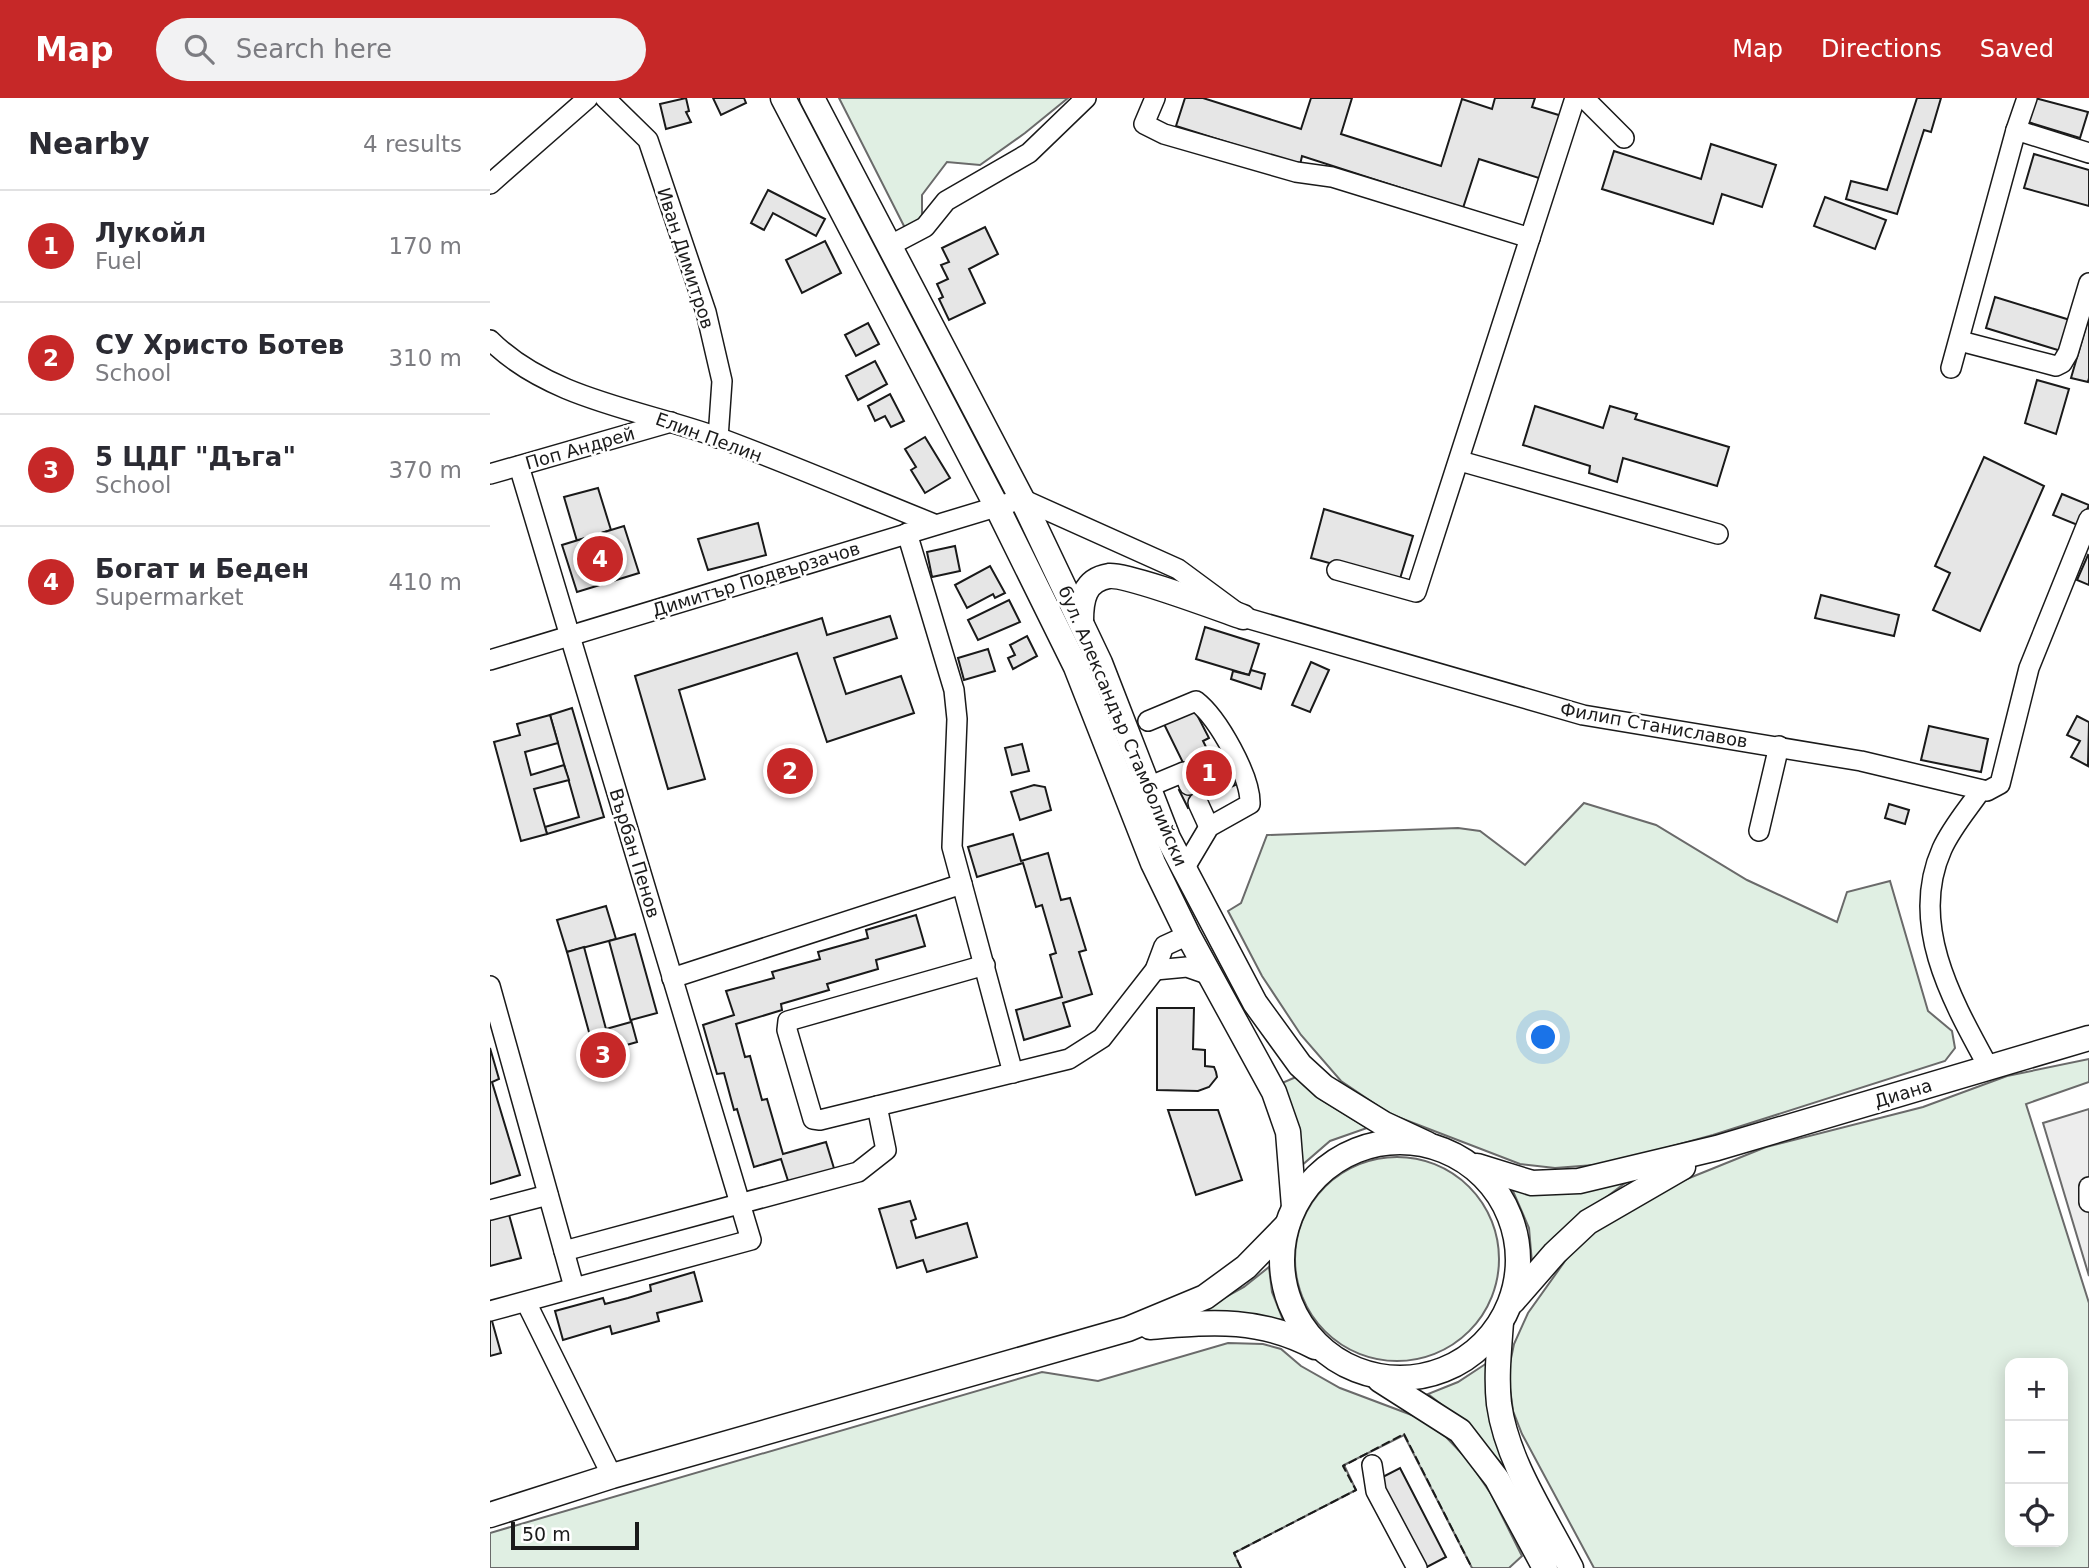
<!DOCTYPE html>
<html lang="en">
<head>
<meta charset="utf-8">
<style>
  body { margin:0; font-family:"DejaVu Sans",sans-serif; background:#f2f2f3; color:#2b2b33 }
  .controls { position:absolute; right:21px; bottom:21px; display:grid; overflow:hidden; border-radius:14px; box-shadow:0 4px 18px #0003 }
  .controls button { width:63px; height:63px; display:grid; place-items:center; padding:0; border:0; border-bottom:2px solid #e1e1e2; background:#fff; color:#2b2b33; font:35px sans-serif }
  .scale { position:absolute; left:21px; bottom:18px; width:128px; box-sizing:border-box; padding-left:7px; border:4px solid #1a1a1a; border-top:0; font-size:19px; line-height:24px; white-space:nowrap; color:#1a1a1a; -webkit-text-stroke:5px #fff; paint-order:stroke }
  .you { position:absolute; left:1054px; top:940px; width:24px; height:24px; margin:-18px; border:5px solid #fff; border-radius:50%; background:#1a73e8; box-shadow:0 0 0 10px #1a73e833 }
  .badge { display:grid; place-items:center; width:46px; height:46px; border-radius:50%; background:#c62828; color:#fff; font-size:23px; font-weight:700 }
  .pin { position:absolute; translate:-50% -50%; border:4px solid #fff; box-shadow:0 2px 7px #0006 }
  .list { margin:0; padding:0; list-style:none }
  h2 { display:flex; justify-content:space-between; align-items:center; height:91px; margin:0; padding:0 28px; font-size:30px }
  h2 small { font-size:23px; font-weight:400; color:#7c7c81 }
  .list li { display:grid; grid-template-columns:46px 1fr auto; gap:21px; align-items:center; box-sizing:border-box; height:112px; padding:0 28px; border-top:2px solid #e1e1e2 }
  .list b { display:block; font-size:26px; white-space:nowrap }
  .list p { margin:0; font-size:23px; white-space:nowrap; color:#7c7c81 }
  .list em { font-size:23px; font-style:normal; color:#7c7c81 }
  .icon { flex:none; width:38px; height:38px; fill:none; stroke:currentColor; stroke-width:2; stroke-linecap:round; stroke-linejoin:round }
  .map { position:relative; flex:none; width:1599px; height:1470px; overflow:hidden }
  header { display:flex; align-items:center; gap:42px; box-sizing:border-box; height:98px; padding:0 35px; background:#c62828; color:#fff }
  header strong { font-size:33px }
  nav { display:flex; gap:38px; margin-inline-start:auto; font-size:24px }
  .search { width:490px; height:63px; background:#f2f2f3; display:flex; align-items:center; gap:18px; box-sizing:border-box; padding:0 24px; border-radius:38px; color:#7c7c81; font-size:26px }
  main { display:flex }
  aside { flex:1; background:#fff }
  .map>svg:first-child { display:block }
  .green { fill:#e0efe3; stroke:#6a6a6a; stroke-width:2; fill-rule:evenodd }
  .parking { fill:#ededed; stroke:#6a6a6a; stroke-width:2 }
  .building { fill:#e6e6e6; stroke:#1a1a1a; stroke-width:2 }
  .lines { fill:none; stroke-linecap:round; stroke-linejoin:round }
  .minor-casing { stroke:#1a1a1a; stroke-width:22 }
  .major-casing { stroke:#1a1a1a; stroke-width:27 }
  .minor { stroke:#fff; stroke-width:19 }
  .major { stroke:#fff; stroke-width:24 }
  .fence { stroke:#1a1a1a; stroke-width:2; stroke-dasharray:9 3.5; stroke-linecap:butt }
  .labels { text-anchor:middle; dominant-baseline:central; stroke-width:5; stroke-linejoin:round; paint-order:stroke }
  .street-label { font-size:18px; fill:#1a1a1a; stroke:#fff }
</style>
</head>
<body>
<header>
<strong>Map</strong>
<div class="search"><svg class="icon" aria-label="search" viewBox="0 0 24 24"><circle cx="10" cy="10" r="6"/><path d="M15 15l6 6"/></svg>Search here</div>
<nav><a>Map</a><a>Directions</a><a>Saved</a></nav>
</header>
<main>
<aside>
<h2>Nearby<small>4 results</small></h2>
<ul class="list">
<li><span class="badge">1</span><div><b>Лукойл</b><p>Fuel</p></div><em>170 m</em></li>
<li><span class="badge">2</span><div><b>СУ Христо Ботев</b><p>School</p></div><em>310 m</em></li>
<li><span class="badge">3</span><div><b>5 ЦДГ &quot;Дъга&quot;</b><p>School</p></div><em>370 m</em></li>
<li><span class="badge">4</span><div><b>Богат и Беден</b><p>Supermarket</p></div><em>410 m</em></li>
</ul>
</aside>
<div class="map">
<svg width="1599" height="1470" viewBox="0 0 1599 1470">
  <rect width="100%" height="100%" fill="#fff"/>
  <g class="green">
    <path d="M349,0H578L535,35L490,67L457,64L432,97V119L415,130Z"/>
    <path d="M1094,705L1166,727L1257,782L1347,824L1357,794L1400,783L1438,913L1462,933L1465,950L1455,963L1223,1037L1117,1066L1065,1070L1030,1066L900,1016L851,983L811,937L772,878L738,813L751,805L777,737L968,730L990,733L1035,767Z"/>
    <path d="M1599,961V984L1536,1006L1599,1205V1470H1104L1032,1336L1023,1313L1018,1275L1024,1246L1038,1215L1085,1149L1126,1115L1182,1087L1276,1049L1433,1009L1517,978ZM1520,1265H1573V1444H1520Z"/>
    <path d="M806,979L830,1001L877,1030L840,1043L811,1068L810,1032L792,985Z"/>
    <circle cx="907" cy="1161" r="102"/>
    <path d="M1139,1082L1064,1139L1042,1165L1039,1130L1022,1091C1070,1100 1092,1094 1139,1082Z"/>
    <path d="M779,1169L782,1194L793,1222L750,1216H705L754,1189Z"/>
    <path d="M738,1245L773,1246L791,1251L811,1268L850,1290L927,1319L956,1339L978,1362L1001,1396L1032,1458L1019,1470H982L914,1337L854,1367L866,1392L744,1455L751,1470H0V1435L552,1274L608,1283Z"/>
    <path d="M997,1265L1026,1383L980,1329L938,1296L968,1284Z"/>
  </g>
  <path class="parking" d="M1599,1011V1178L1553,1025Z"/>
  <g class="building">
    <path d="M196,0L199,13L196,14L201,24L176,31L170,6Z"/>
    <path d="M223,0H254L256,5L231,17Z"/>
    <path d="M695,0H713L811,31L821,0H862L851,36L951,68L972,1L1002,11L1005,0H1045L1042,9L1072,18L1052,81L989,61L973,110L812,58L810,67L686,28Z"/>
    <path d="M1427,0H1451L1441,34L1434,32L1407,116L1356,101L1361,83L1397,92Z"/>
    <path d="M1545,0L1598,14L1590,40L1538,24Z"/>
    <path d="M1221,46L1286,67L1272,109L1232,96L1223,126L1112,91L1124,53L1211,81Z"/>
    <path d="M1544,56L1599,72V108L1534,90Z"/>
    <path d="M278,92L335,121L326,138L283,115L274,132L261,125Z"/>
    <path d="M1335,99L1396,122L1385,151L1324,128Z"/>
    <path d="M495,129L508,156L479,171L495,205L459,222L449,201L453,199L447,186L458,181L451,167L459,164L452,150Z"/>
    <path d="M335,143L351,175L312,195L296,162Z"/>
    <path d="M1505,199L1580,222L1571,253L1496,230Z"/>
    <path d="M1599,218V280L1598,284L1581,280Z"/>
    <path d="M378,225L389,246L366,258L355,237Z"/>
    <path d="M385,263L397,286L368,302L356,278Z"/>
    <path d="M1547,282L1579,291L1566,336L1535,325Z"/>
    <path d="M400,296L414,323L401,329L395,318L385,323L378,308Z"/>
    <path d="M1045,308L1113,330L1120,308L1147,316L1145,321L1239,349L1227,388L1133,360L1127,384L1099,375L1100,368L1033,347Z"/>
    <path d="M435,339L460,380L435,395L421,372L426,369L415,351Z"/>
    <path d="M1494,359L1554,388L1490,533L1443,512L1460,475L1445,468Z"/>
    <path d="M108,390L121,432L87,443L74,399Z"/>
    <path d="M1572,396L1599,407L1590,428L1563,417Z"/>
    <path d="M834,411L923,438L909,484L821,460Z"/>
    <path d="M268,425L276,457L218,472L208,441Z"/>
    <path d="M134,428L149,475L87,494L72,447Z"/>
    <path d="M465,448L470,473L442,479L437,454Z"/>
    <path d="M1598,457L1599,458V487L1587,482Z"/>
    <path d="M500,468L515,495L505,500L503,496L477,510L465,487Z"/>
    <path d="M1331,497L1409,517L1404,538L1325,520Z"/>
    <path d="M519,502L530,524L488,542L478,522Z"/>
    <path d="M400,518L407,540L344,560L356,596L411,578L424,615L337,644L307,555L189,592L215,681L178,691L145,578L332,520L337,537Z"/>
    <path d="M715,529L769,546L759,577L706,561Z"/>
    <path d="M537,538L547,558L523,571L518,560L525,557L520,547Z"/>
    <path d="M498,551L505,573L474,582L468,560Z"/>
    <path d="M821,564L839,572L820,614L802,607Z"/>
    <path d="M761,572L775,576L771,591L741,581L743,573L759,577Z"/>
    <path d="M703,609L719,640L713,643L727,671L735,667L745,687L698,710L689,692L703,685L673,624Z"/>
    <path d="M82,610L114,719L57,736L55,729L89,719L60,617Z"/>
    <path d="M60,617L68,645L35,654L41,677L74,667L79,682L44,691L57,736L31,743L4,644L30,637L27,626Z"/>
    <path d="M1587,618L1599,624L1598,668L1581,659L1590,643L1577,637Z"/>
    <path d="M1439,628L1498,641L1491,674L1431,662Z"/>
    <path d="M532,646L539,673L522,677L515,650Z"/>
    <path d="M544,687L555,689L561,712L530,722L521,694Z"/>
    <path d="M1399,706L1419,712L1415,726L1395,720Z"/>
    <path d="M523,736L531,763L558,755L571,802L580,800L596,852L589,854L602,896L573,905L580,928L534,942L526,912L572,899L560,857L566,855L552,807L546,809L533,765L487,779L478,749Z"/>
    <path d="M116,808L126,841L77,854L67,822Z"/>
    <path d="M426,817L435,848L386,862L388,871L337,886L339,892L291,906L292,912L246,926L255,959L260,958L272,1002L277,1001L293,1056L336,1044L346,1077L300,1089L291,1061L264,1069L247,1011L244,1012L234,975L227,976L213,927L244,917L236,893L284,880L282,874L330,861L328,854L378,840L376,832Z"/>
    <path d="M145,836L167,915L141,922L147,944L105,956L77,854L94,849L116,931L141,924L119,843Z"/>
    <path d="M667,910H704L703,951L715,952V968L724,969L726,974L727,979L719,989L708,993L667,992Z"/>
    <path d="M0,950L9,981L2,984L30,1077L0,1086Z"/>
    <path d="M678,1012H728L752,1082L706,1097Z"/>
    <path d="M420,1103L426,1121L421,1123L426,1140L477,1125L487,1159L437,1174L433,1162L407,1170L389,1111Z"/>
    <path d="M18,1113L31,1160L0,1168V1118Z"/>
    <path d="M204,1174L212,1203L167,1215L169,1223L122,1236L120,1228L73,1242L65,1213L113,1200L115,1206L138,1200L161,1193L160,1187Z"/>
    <path d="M0,1223H2L11,1255L0,1258Z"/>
    <path d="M910,1370L956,1459L935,1470L883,1384Z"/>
  </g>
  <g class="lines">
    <g class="minor-casing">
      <g id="minor">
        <path d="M115,0L158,42L216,214L232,283L228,340"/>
        <path d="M665,0L654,26L674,36L806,74L842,79L1040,140"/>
        <path d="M1094,0L1134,40"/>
        <path d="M1526,32L1537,0"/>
        <path d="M0,86L98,0"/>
        <path d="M399,148L435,129L456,103L539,55L596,0"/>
        <path d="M0,242C59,301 152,312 227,339C300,366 372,397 444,426"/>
        <path d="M1470,243L1566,268L1572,265L1578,255L1599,185"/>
        <path d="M1461,270L1526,32L1599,55"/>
        <path d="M970,363L1228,436"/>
        <path d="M0,376L181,324"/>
        <path d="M847,472L926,494L1085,0"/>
        <path d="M0,562L532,401L688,471L753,519L1093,617L1371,663L1497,693L1510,686L1539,570L1599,421"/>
        <path d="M658,623L706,603C728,620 761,679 760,706L719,729L694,771"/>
        <path d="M1491,692C1478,711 1462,729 1452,751C1418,827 1463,904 1499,970"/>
        <path d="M646,694L694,674L699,687"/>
        <path d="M708,705L719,729"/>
        <path d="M1269,733L1289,648"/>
        <path d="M472,786L523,975"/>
        <path d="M495,867L298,923L297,932L323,1021L330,1022L579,961L612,940L665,872L674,848L698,837"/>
        <path d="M665,872L697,869L720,877"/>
        <path d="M182,880L472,786L462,749L467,621L464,592L417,435"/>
        <path d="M0,888L84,1189"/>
        <path d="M1599,1089V1104"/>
        <path d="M0,1112L58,1097"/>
        <path d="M74,1153L368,1074L396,1052L387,1008"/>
        <path d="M36,1204L122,1378"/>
        <path d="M0,1213L261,1142L29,368"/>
        <path d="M882,1367L886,1393L927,1470"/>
      </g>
    </g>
    <g class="major-casing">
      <g id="major">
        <path d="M293,0L506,407L586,569L663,765L698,837L784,994L798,1034L804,1109"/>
        <path d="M322,0L532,401L610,565L678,740L765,905L810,967L834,989L894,1026L937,1046"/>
        <path d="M591,523C591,502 594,482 619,478C637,476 730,511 753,519"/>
        <circle cx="910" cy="1162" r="118"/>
        <path d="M987,1068L1042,1085L1089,1083L1227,1050L1599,940"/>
        <path d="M1023,1203L1065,1155L1098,1124L1193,1069"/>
        <path d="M1011,1224C1009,1252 1006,1279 1009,1306C1017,1364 1055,1419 1081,1470"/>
        <path d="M660,1229C722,1224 768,1219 825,1249"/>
        <path d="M890,1282L970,1333L1007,1381L1055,1470"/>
        <path d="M0,1417L122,1378L638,1231L715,1199L756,1169L797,1127"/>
      </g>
    </g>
    <use href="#minor" class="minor"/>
    <use href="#major" class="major"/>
    <path class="fence" d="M751,1470L744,1455L866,1392L853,1368L914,1336L982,1470"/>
  </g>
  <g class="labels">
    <g class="street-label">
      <text transform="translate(196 160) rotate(72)">Иван Димитров</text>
      <text transform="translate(219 339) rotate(20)">Елин Пелин</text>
      <text transform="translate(90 350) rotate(-16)">Поп Андрей</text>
      <text transform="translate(266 481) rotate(-17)">Димитър Подвързачов</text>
      <text transform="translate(1164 627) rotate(10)">Филип Станиславов</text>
      <text transform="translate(633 628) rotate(67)">бул. Александър Стамболийски</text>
      <text transform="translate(145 755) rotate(73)">Върбан Пенов</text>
      <text transform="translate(1413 995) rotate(-17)">Диана</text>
    </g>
  </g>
</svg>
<div class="controls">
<button>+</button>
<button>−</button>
<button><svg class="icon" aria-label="locate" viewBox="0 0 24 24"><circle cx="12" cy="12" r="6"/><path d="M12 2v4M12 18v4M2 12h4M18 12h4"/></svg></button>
</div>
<div class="scale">50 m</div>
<div class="you"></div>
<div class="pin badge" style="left:719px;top:675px">1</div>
<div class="pin badge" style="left:300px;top:673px">2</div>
<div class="pin badge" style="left:113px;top:957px">3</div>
<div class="pin badge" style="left:110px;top:461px">4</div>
</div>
</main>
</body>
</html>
